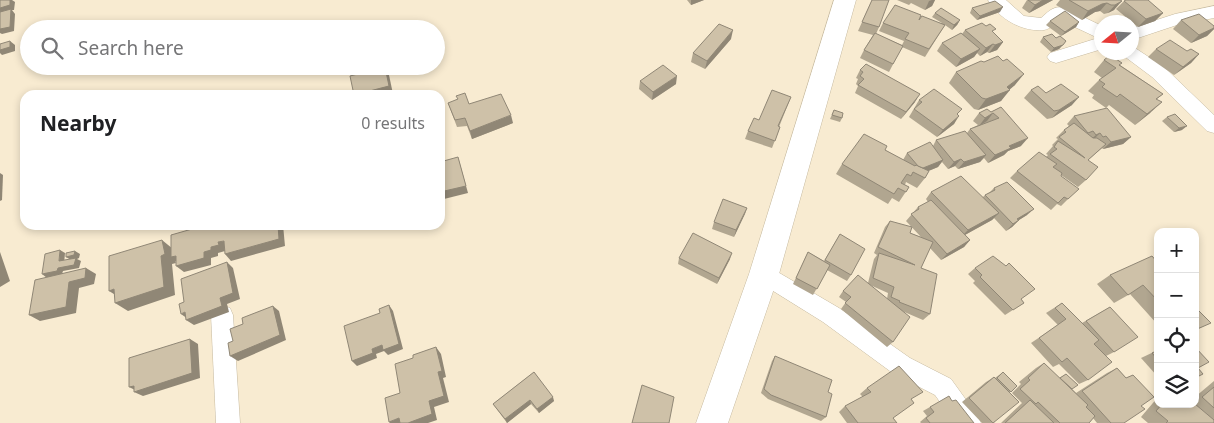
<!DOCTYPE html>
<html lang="en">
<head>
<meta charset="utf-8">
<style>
  body { margin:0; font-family:"Noto Sans",sans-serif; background:#f6f6f6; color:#202124 }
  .controls { position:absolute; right:15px; bottom:15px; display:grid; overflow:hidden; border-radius:10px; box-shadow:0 2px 8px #0003 }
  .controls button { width:45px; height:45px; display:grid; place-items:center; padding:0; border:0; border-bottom:1px solid #e0e0e0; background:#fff; color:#202124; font:25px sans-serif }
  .compass { position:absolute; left:1094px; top:15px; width:45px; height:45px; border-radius:50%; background:#fff; box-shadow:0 2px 8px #0003; rotate:252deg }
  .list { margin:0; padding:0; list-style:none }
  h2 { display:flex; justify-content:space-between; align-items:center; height:65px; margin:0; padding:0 20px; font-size:21px }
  h2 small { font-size:16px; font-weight:400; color:#757577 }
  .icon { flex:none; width:28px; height:28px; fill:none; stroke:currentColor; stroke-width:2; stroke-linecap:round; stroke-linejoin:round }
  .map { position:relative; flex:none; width:1214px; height:423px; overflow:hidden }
  .search { position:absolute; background:#fff; box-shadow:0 2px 8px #0003; left:20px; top:20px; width:425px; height:55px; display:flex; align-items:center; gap:12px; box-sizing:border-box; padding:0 18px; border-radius:28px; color:#757577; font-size:19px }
  .panel { position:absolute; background:#fff; box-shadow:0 2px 8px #0003; left:20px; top:90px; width:425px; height:140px; border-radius:15px }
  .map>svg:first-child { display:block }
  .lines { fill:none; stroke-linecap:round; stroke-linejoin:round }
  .street-casing { stroke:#c6baa0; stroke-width:1 }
  .secondary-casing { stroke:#c6baa0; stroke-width:1 }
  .street { fill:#fff; fill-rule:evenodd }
  .secondary { fill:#fff; fill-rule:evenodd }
  .wall { fill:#b1a690; fill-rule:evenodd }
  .shaded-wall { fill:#908776 }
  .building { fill:#cec1a8; stroke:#908776 }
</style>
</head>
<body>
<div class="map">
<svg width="1214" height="423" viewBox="0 0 1214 423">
  <rect width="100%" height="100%" fill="#f8ebd1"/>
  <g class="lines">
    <g class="street-casing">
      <g id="street">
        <path d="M988,0H1006L1024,16L1041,18C1049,11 1054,5 1065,8L1102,26V49L1056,63L1050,61L1047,57L1050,53L1098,38L1060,20C1056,23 1050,29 1044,30C1022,32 999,19 988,0Z"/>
        <path d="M1214,6V18L1177,25L1132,40V28L1175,14Z"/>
        <path d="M1132,46L1164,67L1214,115V133L1207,131L1152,77L1124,56L1122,52H1132Z"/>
        <path d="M764,264L839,308L910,358L951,379L977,415L981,423H955L935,395L894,374L823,322L757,281L753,274L757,267Z"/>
        <path d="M222,305L230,308L233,315L240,423H216L211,315L214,308Z"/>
      </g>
    </g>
    <g class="secondary-casing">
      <path id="secondary" d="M834,0H856L779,274L728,423H696L749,274Z"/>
    </g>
    <use href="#street" class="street"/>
    <use href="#secondary" class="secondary"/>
  </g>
  <g class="wall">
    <path d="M687,0H704L691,5Z"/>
    <path d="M872,0L879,27L876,34L902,45L904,41L879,31L883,23L919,20L942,23L932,17L935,13L960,20L957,25L952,30L945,25L925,57L902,47L889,72L860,58L864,50L873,35L858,31Z"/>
    <path d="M897,0H935L932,6L925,10L911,3L909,5Z"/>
    <path d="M1027,0H1053L1029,13L1022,8Z"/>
    <path d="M1060,0H1120L1114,10L1108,13L1104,14L1100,11L1095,12L1082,20L1056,5Z"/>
    <path d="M1124,1L1163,13L1155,21L1138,27L1116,9Z"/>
    <path d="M972,8L1000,12L977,20L970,13Z"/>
    <path d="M1181,20L1214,26V29L1207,36L1191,43L1173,29Z"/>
    <path d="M1050,21L1079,22L1076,27L1061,36L1046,25Z"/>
    <path d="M965,30L993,33L1003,42L997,50L989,53L987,52L980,56L977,53L974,57L956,67L937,51L942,43L962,34Z"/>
    <path d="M1043,37L1056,38L1066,41L1059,49L1051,52L1040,42Z"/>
    <path d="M731,39L705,69L691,62L693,53Z"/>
    <path d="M1156,49L1187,51L1199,54L1191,63L1174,75L1148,57Z"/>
    <path d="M1104,60L1120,65L1163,94L1157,99L1150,113L1135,125L1109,105L1106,108L1092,98L1094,95L1088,91L1099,80L1102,78L1094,72Z"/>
    <path d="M860,70L915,102L901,119L855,93L858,86L856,84L858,79L856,78Z"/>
    <path d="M956,72L1015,85L1009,89L1001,101L978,110L974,109L949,83Z"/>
    <path d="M640,81L676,84L652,100L639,89Z"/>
    <path d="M1031,90L1046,93L1072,105L1052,118L1047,119L1024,98Z"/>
    <path d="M791,97L779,127H780L772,148L745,139L748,131L759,120Z"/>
    <path d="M919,100L958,115L954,124L937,137L909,117Z"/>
    <path d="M448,103L469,104L513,123L472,139L467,126L457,127Z"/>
    <path d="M1001,107L1021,146L1008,151L1004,155L988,163L984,158L980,162L958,169L955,166L948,169L942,162L938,167L928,171L925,178L917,188L906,182L905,185L909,187L899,202L892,198L888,204L836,174L842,164L885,150L903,160L907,153L933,146L936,140L967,133L970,129L978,125L973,121L979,113L991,112Z"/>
    <path d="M834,110L842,118L840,122L830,119Z"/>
    <path d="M1074,116L1131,137L1123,144L1103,149L1102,148L1088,160L1086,180L1078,187L1061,175V176L1068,199L1061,206L1057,204L1051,210L1010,178L1017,171L1046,157L1048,155L1046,154L1053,146L1052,145L1058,139L1056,138L1064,130L1069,126L1067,124Z"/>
    <path d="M1167,117L1182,130L1174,132L1162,121Z"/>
    <path d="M994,188L1027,215L1019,220L1012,227L1006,231L994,218L992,220L965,235L970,240L964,247L941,260L930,248L921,268L930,314L923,320L902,311L893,342L887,347L841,309L846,302L839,297L843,291L868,283L874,259L877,255L874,253L885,227L890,221L910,233L921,237L906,221L918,207L928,202L926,199L931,192L983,197L985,195L990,192ZM870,285L888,293L887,299Z"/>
    <path d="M747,208L734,237L712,229L714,222Z"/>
    <path d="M840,234L851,275L847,281L827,270L813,295L793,284L808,252L824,261Z"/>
    <path d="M679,258L730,259L717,284L678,264Z"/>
    <path d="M1158,263V325L1130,294L1114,303L1097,284L1110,275Z"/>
    <path d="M975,268L1021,299L1024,303L1005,315L973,283L975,281L968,274Z"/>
    <path d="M1062,303L1082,323L1110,307L1114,352L1106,356L1088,380L1079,384L1059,364L1053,367L1031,343L1058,325L1046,313Z"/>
    <path d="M1158,350V377L1141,358Z"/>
    <path d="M775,356L828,392L826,417L821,421L768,399L761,393L772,361Z"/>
    <path d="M1044,363L1059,378L1066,374L1072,389L1076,393L1107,373L1117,368L1126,378L1133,375L1141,406L1124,423H1097L1093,418L1089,423H1001L1022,403L1012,393L1021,384L1019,382L1036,368Z"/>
    <path d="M534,372L554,401L539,413L531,404L507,423L493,404Z"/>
    <path d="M1003,372L1011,392H1009L994,423H982L962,402L986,382L994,377L995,378Z"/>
    <path d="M1214,381V423H1148L1141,417L1158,397V404H1195V397Z"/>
    <path d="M867,388L912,400L893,418L897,423H847L839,412L845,406L863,397L860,394Z"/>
    <path d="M952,401L974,423H921L920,422L927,416L923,411L930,407Z"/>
  </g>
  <g class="shaded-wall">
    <path d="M10,0H12L15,2L14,10H12L15,14L14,31L2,34L0,33V8Z"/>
    <path d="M691,0H704L691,5Z"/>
    <path d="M932,0H935L932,6L925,10L929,1Z"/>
    <path d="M1043,0H1053L1029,13L1035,5Z"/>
    <path d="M1122,1L1114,10L1108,13L1115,5Z"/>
    <path d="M1107,3L1100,11L1095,12L1082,20L1088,11L1102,4Z"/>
    <path d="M1003,7L1000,12L977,20L980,16Z"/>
    <path d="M1163,13L1155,21L1138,27L1146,19Z"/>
    <path d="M960,20L957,25L952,30L954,25Z"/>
    <path d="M1079,22L1076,27L1061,36L1065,32Z"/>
    <path d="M1214,28V29L1207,36L1191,43L1199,35Z"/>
    <path d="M733,30L731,39L705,69L707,61Z"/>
    <path d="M10,41L15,45V51L2,55L0,53V50Z"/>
    <path d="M1003,42L997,50L989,53L995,45Z"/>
    <path d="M993,44L987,52L980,56L986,48Z"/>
    <path d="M1063,45L1059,49L1051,52L1054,48Z"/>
    <path d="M980,49L974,57L956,67L961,59Z"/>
    <path d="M1199,54L1191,63L1174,75L1183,67Z"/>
    <path d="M385,67L389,75L393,94L389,95H355Z"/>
    <path d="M1024,74L1015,85L1008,91L1010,90L1001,101L978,110L986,99L1007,87Z"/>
    <path d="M677,76L676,84L652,100L653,92Z"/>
    <path d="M920,94L915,102L901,119L906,112Z"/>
    <path d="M1079,97L1072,105L1052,118L1059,110Z"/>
    <path d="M1162,102L1150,113L1135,125L1147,114Z"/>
    <path d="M993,113L987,121L979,126L985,118Z"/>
    <path d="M511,115L513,123L472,139L470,131Z"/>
    <path d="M959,116L954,124L937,137L943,130Z"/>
    <path d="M1187,126L1182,130L1174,132L1179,128Z"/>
    <path d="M1100,133L1092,141L1088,142L1096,135Z"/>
    <path d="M1131,137L1123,144L1103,149L1111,142Z"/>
    <path d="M1028,138L1021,146L1008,151L1004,155L988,163L995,155L1009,146Z"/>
    <path d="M986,155L980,162L958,169L964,162Z"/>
    <path d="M458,157L468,193L440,200V192Z"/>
    <path d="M961,159L955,166L948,169L954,162Z"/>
    <path d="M943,160L938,167L919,175L921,169Z"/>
    <path d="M0,173L3,175L2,200L0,201Z"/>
    <path d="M747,208L745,214L734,237L736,230Z"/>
    <path d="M1034,209L1027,215L1019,220L1012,227L1006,231L1013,224L1017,219Z"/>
    <path d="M999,213L992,220L961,237L968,230Z"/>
    <path d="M113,225H121L120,230Z"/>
    <path d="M158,225H174L162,229Z"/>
    <path d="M237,225H256L237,228Z"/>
    <path d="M278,225H283L285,246L231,261L225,254Z"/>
    <path d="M162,240L173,249L179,264L175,261L176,263L172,264L175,295L128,311L115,303L161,256Z"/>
    <path d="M970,240L964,247L941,260L947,254Z"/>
    <path d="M224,241L225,251L218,253V256L211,258V265L184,272L176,266L204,252L218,242Z"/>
    <path d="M60,250L65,253L64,264L59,261Z"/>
    <path d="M75,251L80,254L79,258L77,259L81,261L79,268L63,271L62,274L47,278L42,274L58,268L71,260L66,257Z"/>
    <path d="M0,252L10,281L0,287Z"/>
    <path d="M732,253L730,259L717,284L719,278Z"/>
    <path d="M227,262L233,268L240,299L227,304L229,312L194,325L186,320L188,319L181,314L220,298Z"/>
    <path d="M86,268L96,274L94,284L79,288L76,313L40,321L29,315Z"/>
    <path d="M114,289L122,299L109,291Z"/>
    <path d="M389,305L393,311L403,349L388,355L384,351L376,354L377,358L357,366L352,361L372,349L382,345Z"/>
    <path d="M273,306L279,311L286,340L238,361L230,356Z"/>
    <path d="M190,339L198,344L200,378L143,396L134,392L137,391L129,387Z"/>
    <path d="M436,347L441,354L446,377L443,378L449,402L434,407L437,420L428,423H408L429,401Z"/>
    <path d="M553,397L554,401L539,413L537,409Z"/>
    <path d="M530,400L531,404L507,423L505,419Z"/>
    <path d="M399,418L405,423H390L389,422Z"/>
  </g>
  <g class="building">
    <path d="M0,0H10V5L0,8Z"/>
    <path d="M872,0H889L879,27L862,22Z"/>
    <path d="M1028,0H1043L1035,5Z"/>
    <path d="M1069,0H1120L1122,1L1115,5H1111L1107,3L1102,4L1088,11Z"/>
    <path d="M1126,0H1148L1163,13L1146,19L1124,1Z"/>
    <path d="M995,1L1003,7L980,16L972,8Z"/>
    <path d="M895,5L921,15L919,20L922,16L945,25L929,49L905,39L909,33L883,23Z"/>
    <path d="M941,8L960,20L954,25L935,13Z"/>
    <path d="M11,9L10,27L0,29V12Z"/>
    <path d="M1065,11L1079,22L1065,32L1050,21Z"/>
    <path d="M1199,14L1214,26V28L1199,35L1181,20Z"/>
    <path d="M982,23L986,26L990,24L996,29L992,31L1003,42L995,45L993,44L986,48L965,30Z"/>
    <path d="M719,24L733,30L707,61L693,53Z"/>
    <path d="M875,33L903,46L893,64L864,50Z"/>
    <path d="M961,33L980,49L961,59L942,43Z"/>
    <path d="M1052,34L1056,38L1060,36L1066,41L1063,45L1054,48L1043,37Z"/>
    <path d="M1170,40L1187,51L1191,49L1199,54L1183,67L1156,49Z"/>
    <path d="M10,41V47L0,50V44Z"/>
    <path d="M1110,55L1122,63L1119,65L1163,94L1156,99L1162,102L1147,114L1120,94L1117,97L1102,87L1105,84L1099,80L1116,68L1104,60Z"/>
    <path d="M998,56L1003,61L1007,59L1024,74L1007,87L1010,90L986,99L982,98L956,72L981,61L984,62Z"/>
    <path d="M866,64L920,94L906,112L858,85L864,79L860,76L863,72L860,70Z"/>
    <path d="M663,65L677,76L653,92L640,81Z"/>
    <path d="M385,67L389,86L354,95L350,76Z"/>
    <path d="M1061,84L1079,97L1059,110L1054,111L1031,90L1038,86L1046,93Z"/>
    <path d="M934,89L962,109L957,114L959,116L943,130L914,109L922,102L919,100Z"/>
    <path d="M772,90L791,97L778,126L780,127L775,141L748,131L754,118L759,120Z"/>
    <path d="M465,93L469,104L501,94L511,115L470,131L465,118L455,120L448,103L458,99L456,96Z"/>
    <path d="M1001,107L1028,138L1009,146L1011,148L995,155L970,129L999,118L993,113L985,118L979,113L987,109L991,112Z"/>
    <path d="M1107,108L1131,137L1111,142L1106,136L1103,137L1100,133L1096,135L1093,131L1088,133L1074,116Z"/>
    <path d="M834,110L843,113L842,118L832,115Z"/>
    <path d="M1175,114L1187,126L1179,128L1167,117Z"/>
    <path d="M1074,123L1093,138H1097L1106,144L1088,160L1098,167L1086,180L1050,154L1057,149L1054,147L1058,141L1085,158L1059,137L1066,132L1064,130Z"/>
    <path d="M965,131L986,155L964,162L961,159L954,162L936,140Z"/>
    <path d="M864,134L887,146L885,150L915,166L916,165L929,171L925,178L913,172L911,176L907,174L901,183L909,187L906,192L898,188L894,194L842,164Z"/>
    <path d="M930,142L943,160L923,168L918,166L907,153Z"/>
    <path d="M1039,152L1057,164L1053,167L1062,173L1061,176L1079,189L1068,199L1064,197L1058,203L1017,171Z"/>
    <path d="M458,157L466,186L440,192V162Z"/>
    <path d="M961,176L999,213L968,230L931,192Z"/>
    <path d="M1007,182L1034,209L1017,219L1019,220L1013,224L985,195L995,190L994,188Z"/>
    <path d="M723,199L747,208L736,230L714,222Z"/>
    <path d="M931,200L970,240L947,254L911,214L919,209L918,207Z"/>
    <path d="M890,221L912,227L910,233L933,242L921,268L937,274L930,314L899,302L900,301L891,297L894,287L873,278L879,253L915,265L878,247Z"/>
    <path d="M206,225H237V228L246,225H278L279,239L225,254L224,241L218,242L219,245L211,247V250L204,252V258L176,266V256L171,257V235Z"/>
    <path d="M693,233L732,253L719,278L679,258Z"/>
    <path d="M840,234L865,249L851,275L825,260Z"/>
    <path d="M162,240L165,254L161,256L164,287L115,303L114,289L109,291V256Z"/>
    <path d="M60,250L59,261L76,258L74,265L58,268L57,271L42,274L45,254Z"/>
    <path d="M75,251L74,255L66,257V253Z"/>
    <path d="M808,252L830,265L817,289L796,278Z"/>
    <path d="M993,256L1006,266L1009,263L1035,289L1021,299L1024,303L1013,310L980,277L982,275L975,268Z"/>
    <path d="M1152,256L1158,263V301L1143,285L1128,295L1110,275Z"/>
    <path d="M227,262L233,293L220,298L222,306L186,320L185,312L181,314L179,304L184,302L181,279Z"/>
    <path d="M86,268L85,278L69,282L66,307L29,315L35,280Z"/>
    <path d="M858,275L910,317L893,342L845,303L851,297L843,291Z"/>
    <path d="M1062,303L1099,340L1094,344L1112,362L1088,380L1067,358L1062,362L1039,338L1066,319L1055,308Z"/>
    <path d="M389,305L399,344L383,350L382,345L372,349L373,353L352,361L344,326L380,313L379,309Z"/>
    <path d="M273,306L280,335L230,356L228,343L233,341L230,329L243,324L242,318Z"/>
    <path d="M1110,307L1138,337L1114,352L1086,321Z"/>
    <path d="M1195,307L1211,323L1195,330Z"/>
    <path d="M190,339L192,373L134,392V386L129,387V358Z"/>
    <path d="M436,347L442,371L438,372L444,396L429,401L432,414L408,423H400L399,418L389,422L385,398L400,393L395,364L413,358V355Z"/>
    <path d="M1195,347L1209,362L1198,368L1203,374L1195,378Z"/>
    <path d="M1158,350V360L1152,353Z"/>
    <path d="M775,356L832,380L828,392L832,394L826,417L771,395L764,389Z"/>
    <path d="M1044,363L1088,405L1086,407L1095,416L1089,423H1060L1038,402L1036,404L1020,389L1030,380L1028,378Z"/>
    <path d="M899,366L923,392L911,399L914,403L893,418L897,423H858L845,406L871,392L867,388Z"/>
    <path d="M1117,368L1126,378L1133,375L1154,397L1141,406L1145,409L1124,423H1111L1082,391Z"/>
    <path d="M534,372L553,397L537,409L530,400L505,419L493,404Z"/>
    <path d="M1003,372L1017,386L1011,392L997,378Z"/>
    <path d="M1066,374L1078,385L1072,389L1060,378Z"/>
    <path d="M994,377L1019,402L993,423L969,398Z"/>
    <path d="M642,385L674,397L669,423H632Z"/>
    <path d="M1214,387V408L1202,397Z"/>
    <path d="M949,396L952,401L956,400L974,423H930L926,418L934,412L930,407Z"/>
    <path d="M1030,400L1054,423H1005Z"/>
    <path d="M1162,404H1195L1214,420V423H1166L1168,421L1156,411Z"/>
  </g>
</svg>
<div class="controls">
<button>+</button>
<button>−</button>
<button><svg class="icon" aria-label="locate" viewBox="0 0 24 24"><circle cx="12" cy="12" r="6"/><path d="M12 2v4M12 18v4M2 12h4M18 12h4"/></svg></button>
<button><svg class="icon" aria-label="layers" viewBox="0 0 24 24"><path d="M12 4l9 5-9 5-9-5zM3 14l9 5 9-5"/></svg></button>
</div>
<svg class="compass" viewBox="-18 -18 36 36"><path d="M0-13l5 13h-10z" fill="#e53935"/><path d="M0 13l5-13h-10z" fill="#757577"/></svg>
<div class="search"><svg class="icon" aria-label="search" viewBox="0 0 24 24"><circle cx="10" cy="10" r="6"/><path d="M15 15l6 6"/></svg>Search here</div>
<section class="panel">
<h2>Nearby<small>0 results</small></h2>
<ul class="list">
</ul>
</section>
</div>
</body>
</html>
